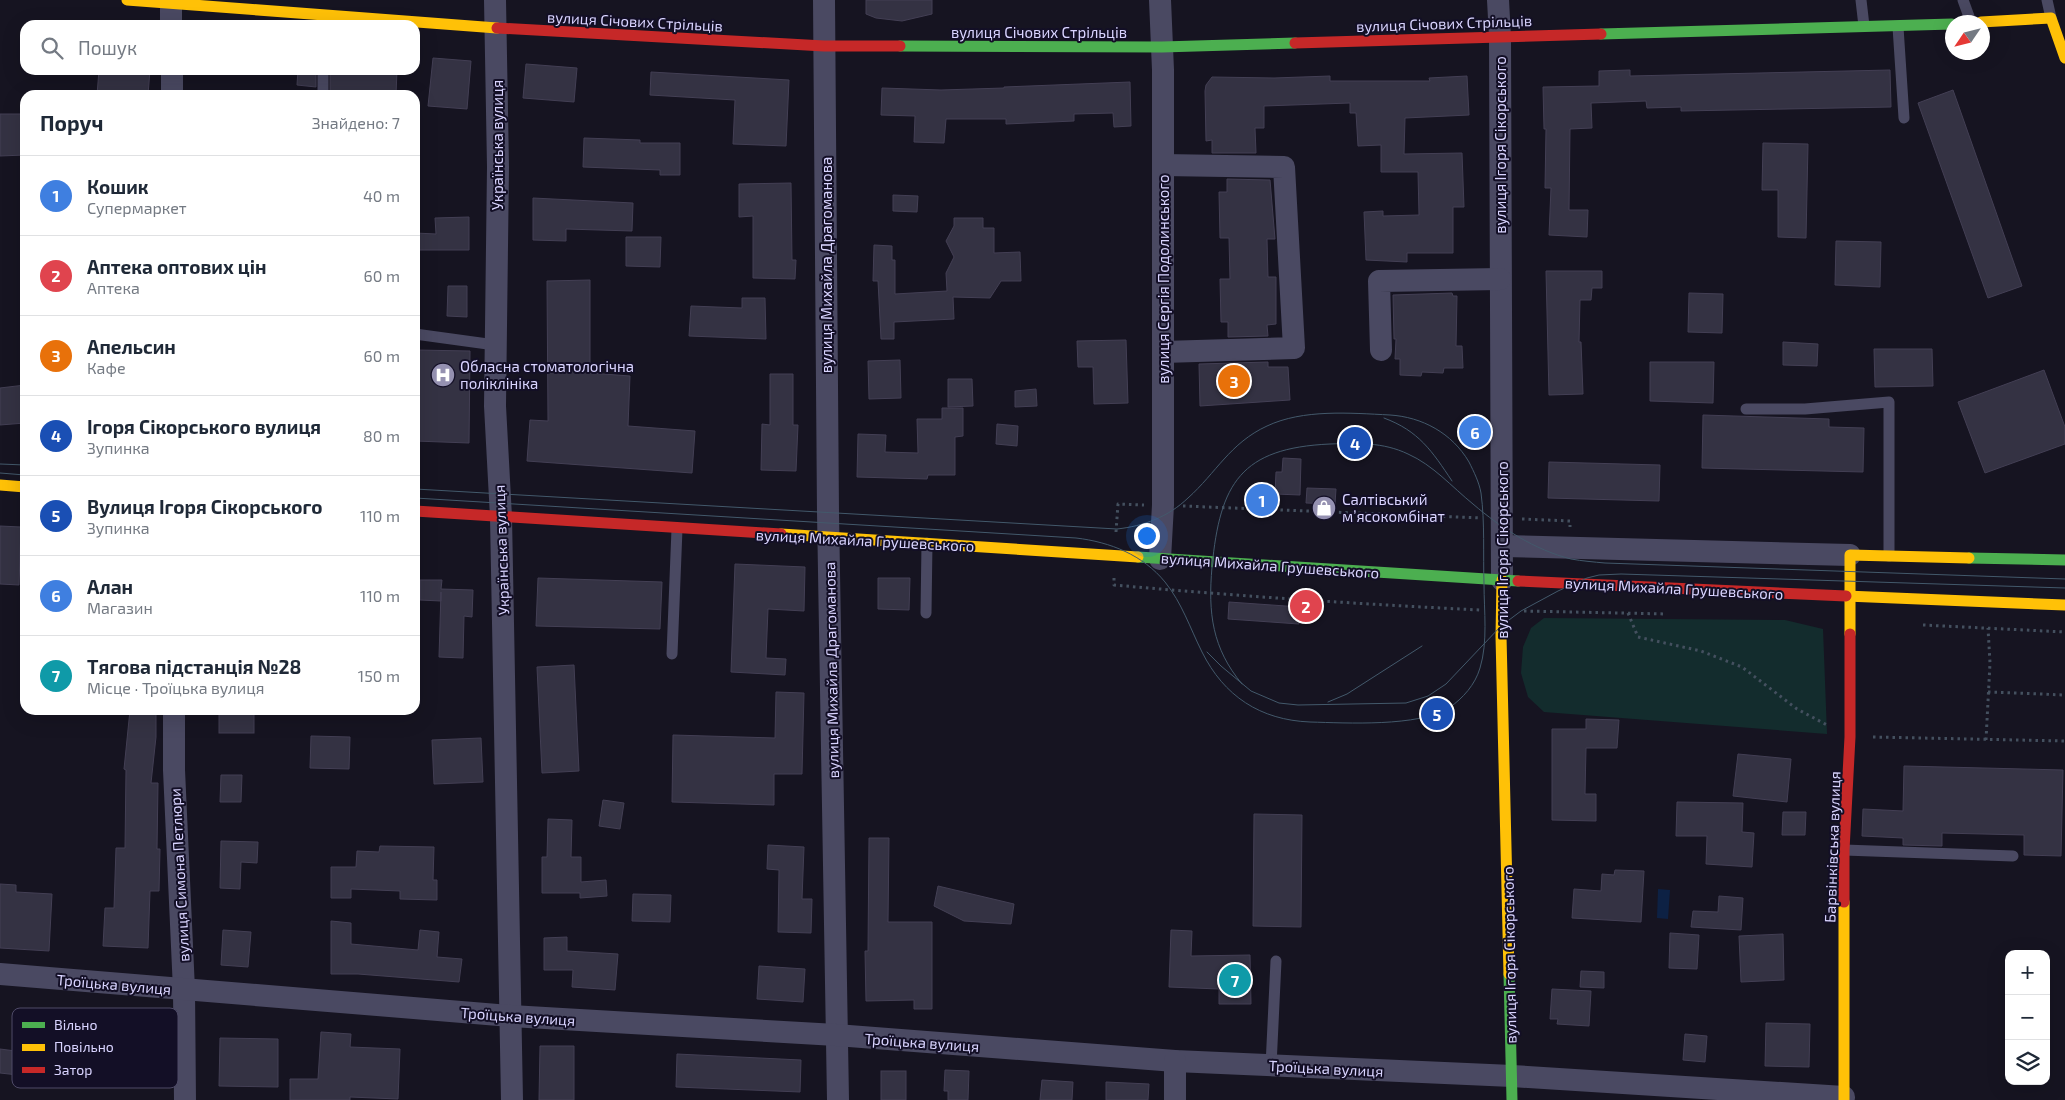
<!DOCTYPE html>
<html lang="uk">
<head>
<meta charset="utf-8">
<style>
  body { margin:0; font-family:"Exo 2",sans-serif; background:#f6f6f7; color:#1f2937 }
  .controls { position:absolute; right:15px; bottom:15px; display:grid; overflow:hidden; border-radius:10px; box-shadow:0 5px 20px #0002 }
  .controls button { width:45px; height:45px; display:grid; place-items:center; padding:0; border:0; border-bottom:1px solid #e0e1e3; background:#fff; color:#1f2937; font:25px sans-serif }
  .compass { position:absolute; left:1945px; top:15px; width:45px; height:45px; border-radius:50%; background:#fff; box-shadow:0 5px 20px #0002; rotate:235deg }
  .you { position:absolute; left:1146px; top:535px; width:18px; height:18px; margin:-12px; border:4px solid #fff; border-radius:50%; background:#1a73e8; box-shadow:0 0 0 8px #1a73e833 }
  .badge { display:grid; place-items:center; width:32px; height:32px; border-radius:50%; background:#7c3aed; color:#fff; font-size:16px; font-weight:700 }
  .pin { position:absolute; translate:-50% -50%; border:2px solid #fff; box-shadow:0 1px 5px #0006 }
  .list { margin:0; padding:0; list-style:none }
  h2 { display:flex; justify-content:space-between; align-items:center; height:65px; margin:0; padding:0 20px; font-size:21px }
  h2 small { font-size:16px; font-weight:400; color:#747a83 }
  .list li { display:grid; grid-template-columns:32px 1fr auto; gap:15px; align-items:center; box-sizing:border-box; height:80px; padding:0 20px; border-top:1px solid #e0e1e3 }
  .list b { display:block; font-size:19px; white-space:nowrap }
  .list p { margin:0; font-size:16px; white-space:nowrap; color:#747a83 }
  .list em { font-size:16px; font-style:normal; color:#747a83 }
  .icon { flex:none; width:28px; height:28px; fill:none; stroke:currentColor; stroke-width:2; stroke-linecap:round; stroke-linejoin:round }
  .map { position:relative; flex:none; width:2065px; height:1100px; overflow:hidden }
  .search { position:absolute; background:#fff; box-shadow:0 5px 20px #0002; left:20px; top:20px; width:400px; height:55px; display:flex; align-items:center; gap:12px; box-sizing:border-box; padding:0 18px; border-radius:15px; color:#747a83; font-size:19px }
  .panel { position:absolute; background:#fff; box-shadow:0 5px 20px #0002; left:20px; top:90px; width:400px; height:625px; border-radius:15px }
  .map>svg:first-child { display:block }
  .green { fill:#132c2d }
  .water { fill:#0d2144 }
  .building { fill:#343243; stroke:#433f54 }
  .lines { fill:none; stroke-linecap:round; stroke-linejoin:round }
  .path { stroke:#44505f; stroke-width:3; stroke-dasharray:2.5 4; stroke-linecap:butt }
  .lane { stroke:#4a4962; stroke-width:11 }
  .street { stroke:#4a4962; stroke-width:22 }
  .fast { stroke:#4caf50; stroke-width:11 }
  .slow { stroke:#ffc107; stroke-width:11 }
  .jam { stroke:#c62828; stroke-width:11 }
  .tram { stroke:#43596b; stroke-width:1 }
  .labels { text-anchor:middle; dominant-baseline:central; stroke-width:4; stroke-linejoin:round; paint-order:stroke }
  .street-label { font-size:15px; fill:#d9d4ff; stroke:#130f26 }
  .poi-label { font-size:15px; fill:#d9d4ff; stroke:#130f26; text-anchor:start }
  .key { fill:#130f26; stroke:#4e4a67; stroke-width:1 }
  .key-label { font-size:14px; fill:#d9d4ff }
</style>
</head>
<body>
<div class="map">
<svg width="2065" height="1100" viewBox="0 0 2065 1100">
  <rect width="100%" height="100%" fill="#161421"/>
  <path class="green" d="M1544,618L1785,620L1823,629L1827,734L1544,712L1528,697L1521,673L1523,647L1531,628Z"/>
  <path class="water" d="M1658,889L1670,890L1668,919L1657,918Z"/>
  <g class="building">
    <path d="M866,0H932V14L902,21L876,18L866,14Z"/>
    <path d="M433,58L471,61L467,109L428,106Z"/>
    <path d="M526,64L577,68L574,102L523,98Z"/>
    <path d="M99,70H150L148,95H97Z"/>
    <path d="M298,70H316V87L297,85Z"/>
    <path d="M330,70H397L396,95H330Z"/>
    <path d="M1630,70V76L1890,70L1891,107L1681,111V107L1647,108L1646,101L1591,103L1592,128L1570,129L1569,210H1588L1587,237L1549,235L1551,188H1545L1546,129H1544L1543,87L1599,86V71Z"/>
    <path d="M651,72L789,80L786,146L733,144L735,100L650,95Z"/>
    <path d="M1330,76V81H1430L1429,78L1467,76L1469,115L1405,118L1404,154L1462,153L1464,207H1453V253H1407V262L1366,260L1364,212L1383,211V216L1419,215L1418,172H1381V145L1358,146L1356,113H1350V103L1264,106V128H1255L1256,153H1212V140L1206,141L1205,91L1206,85L1212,77L1274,78Z"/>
    <path d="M1130,82L1131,126L1114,127L1113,113L1074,114V121L1006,124V119H946L944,143L914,142L915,116L881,115L882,88L941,90L1004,88V87Z"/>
    <path d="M1953,90L2022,286L1988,298L1918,103Z"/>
    <path d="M0,114H25V155L0,156Z"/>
    <path d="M584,138L640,140V143H680V175H660V170L583,167Z"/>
    <path d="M1763,143L1808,144L1806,238L1778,237V190H1762Z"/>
    <path d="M1227,179L1270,180L1275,239H1267L1268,277H1276V324L1267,325L1268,336L1228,337V322H1221L1220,279H1230L1229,238H1220L1219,192H1227Z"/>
    <path d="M791,183L792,260H796L795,279L753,278V216L739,217V184Z"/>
    <path d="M893,195L918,196L917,212L893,211Z"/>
    <path d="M533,198L633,203L632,231L566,229V241L533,240Z"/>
    <path d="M469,217V250H415V233L436,234L435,218Z"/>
    <path d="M954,218H983V228H994V253L1020,252L1021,281H1001L990,298L953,297L954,319L894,322V339H881L878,281H873L874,245L892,246V260H895V294L947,291L946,273L954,257L946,241L954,226Z"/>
    <path d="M626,237H661L660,267L626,266Z"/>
    <path d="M1836,241L1881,242L1880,287L1835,285Z"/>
    <path d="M1546,271H1602V288H1592L1591,300H1580L1579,342H1581L1583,394L1549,395Z"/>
    <path d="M590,280V373L630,376L628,426L695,431L692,473L527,461L530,420L548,421L547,281Z"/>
    <path d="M448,286H467V317L447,316Z"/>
    <path d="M1452,293L1453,296H1457L1456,346H1462L1463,368H1444L1443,373L1422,372L1421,376L1400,375V359H1395L1396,339H1394L1393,295Z"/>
    <path d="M1689,293L1723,294L1722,333L1688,332Z"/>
    <path d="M742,298H765L766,339L689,336L691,306L742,308Z"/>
    <path d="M1126,340L1128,403L1094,404L1093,367H1078L1077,341Z"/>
    <path d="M1783,342L1818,344L1817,366L1783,365Z"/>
    <path d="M1874,349H1932L1933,386L1875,387Z"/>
    <path d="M416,350L470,351L469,443L415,441Z"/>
    <path d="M900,360L901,398L869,399L868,361Z"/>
    <path d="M1268,362V367H1288L1290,400L1200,406L1199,364Z"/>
    <path d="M1650,362H1714L1713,403L1650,401Z"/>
    <path d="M2044,370L2065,427V444L1985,473L1958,402Z"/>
    <path d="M770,374H793V425H798L796,471L761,470L762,424L770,425Z"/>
    <path d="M948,379H972L973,406L948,407Z"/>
    <path d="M25,385V423L0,425V388Z"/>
    <path d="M1036,389L1037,406L1015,407V391Z"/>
    <path d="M942,408H963V436L955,437V475H928L927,479L857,477L858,434L886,435L885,452L918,453L917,419H942Z"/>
    <path d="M1703,415L1829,419V427L1864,428L1863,472L1702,468Z"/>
    <path d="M1466,419H1480L1488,427L1481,435H1466Z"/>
    <path d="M997,424L1018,426L1017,446L996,444Z"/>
    <path d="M1283,458L1301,459L1300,495L1275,494L1276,472H1282Z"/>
    <path d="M1549,462L1660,465L1659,501L1548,498Z"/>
    <path d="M1307,488L1336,489L1335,504L1306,503Z"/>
    <path d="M0,526L21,527L19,585L0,584Z"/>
    <path d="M735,564L805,567L804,611L768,609L766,658L786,659L785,675L731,672Z"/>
    <path d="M538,578L662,582L660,629L536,626Z"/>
    <path d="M878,578H910L909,610L878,609Z"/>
    <path d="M420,580H442L441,589L473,590L472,617L464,616L463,658L439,657L441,592V601L420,600Z"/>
    <path d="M1229,602L1300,607L1299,624L1228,619Z"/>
    <path d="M574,665L579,771L542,773L537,667Z"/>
    <path d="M776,692L804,693L802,774H774V805L672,802L673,735L775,738Z"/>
    <path d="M130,710H156V737L151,783H158L157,849H160L159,891H150L148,948L103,946L105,908H114L116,848H125L126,770L124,769Z"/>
    <rect x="219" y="710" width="35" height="23"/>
    <path d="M1586,719L1619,720L1617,748H1586L1585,794H1596V821L1552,820V729H1586Z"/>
    <path d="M311,736L350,737L349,769L310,768Z"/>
    <path d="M481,738L483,782L434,784L432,740Z"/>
    <path d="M1738,754L1791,759L1787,802L1733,796Z"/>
    <path d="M1904,766L2063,770L2061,856L2024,855V835L1942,833V846L1903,845V838L1862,836L1863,809L1903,811Z"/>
    <path d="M221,775H242L241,802H220Z"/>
    <path d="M603,800L624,803L620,829L599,826Z"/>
    <path d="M1677,802L1743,803L1742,832L1754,833L1752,867L1706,864L1707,836H1676Z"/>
    <path d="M1783,812H1806L1805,835H1782Z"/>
    <path d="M1254,814L1302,815L1301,927L1253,926Z"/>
    <path d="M548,819L572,820L571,857H581V882L606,880L607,896L580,898V893H542V857H547Z"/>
    <path d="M869,838H889L888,922H932V1009H914V1000L866,1001L865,951H868Z"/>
    <path d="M221,841L258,842L257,863L241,862L240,889L220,888Z"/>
    <path d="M768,845L804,847L802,899H812L811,933L778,932L779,870L767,869Z"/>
    <path d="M380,846L434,847L433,880H437V900L400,899V891L351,889V898H331V867H356L357,851L379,852Z"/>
    <path d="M1615,870L1644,871L1641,922L1572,918L1574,889L1601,891L1602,874L1614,875Z"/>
    <path d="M0,884L16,885V892L52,894L49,951L0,948Z"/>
    <path d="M938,886L1014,904L1011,924L964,921L934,906Z"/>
    <path d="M633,894L671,895L670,922L632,921Z"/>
    <path d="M1719,896L1743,898L1741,930L1691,927L1693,911L1718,912Z"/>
    <path d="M331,921L351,923V944L418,950L420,930L439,932L437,957L462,959L459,982L358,974H331Z"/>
    <path d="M223,930L251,932L248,967L221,965Z"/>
    <path d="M1171,930L1192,931L1191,956L1250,955L1251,1004H1219V989L1169,987Z"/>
    <path d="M1670,933L1699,935L1697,969L1669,968Z"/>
    <path d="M1783,934L1784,980L1741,982L1739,936Z"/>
    <path d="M567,937V951L618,954L615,990L572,987L573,970H544V938Z"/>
    <path d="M759,966L805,969L803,1002L757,999Z"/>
    <path d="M1581,971L1604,972V988L1580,987Z"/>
    <path d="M1552,989L1591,991L1589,1026L1557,1024L1558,1019H1550Z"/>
    <path d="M1766,1023L1810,1024L1809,1067L1765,1066Z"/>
    <path d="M31,1031H52L54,1077H36L0,1073V1049L31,1053Z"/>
    <path d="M321,1032L351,1034L350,1047L400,1049L398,1099L350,1097V1100H290V1079H318Z"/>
    <path d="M1685,1034L1707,1036L1705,1062L1683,1060Z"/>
    <path d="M220,1038L278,1039V1087L219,1086Z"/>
    <path d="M540,1046H574V1100H539Z"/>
    <path d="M677,1054L801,1060L800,1092L676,1087Z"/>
    <path d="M945,1070L969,1071L968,1100H948V1091H944Z"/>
    <rect x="881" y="1071" width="25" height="29"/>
    <path d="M1042,1080L1073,1082L1072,1100H1040Z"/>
    <path d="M1106,1082L1149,1084L1148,1100H1106Z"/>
  </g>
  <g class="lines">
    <g class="path">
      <path d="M1183,506L1481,518"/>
      <path d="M1522,519L1570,521V527"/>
      <path d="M1116,532L1118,504L1144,505"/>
      <path d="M1114,578V585C1236,596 1358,604 1480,610"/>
      <path d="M1524,611L1667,614"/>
      <path d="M1628,613L1638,637L1701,651L1742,667L1797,709L1827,725"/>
      <path d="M1923,625L2065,632"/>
      <path d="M1988,692L2065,695"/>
      <path d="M1873,737L2065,741"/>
      <path d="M1986,740L1990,663L1988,628"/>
    </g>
    <g class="lane">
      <path d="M1861,0L1864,26"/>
      <path d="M1963,0L1971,22"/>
      <path d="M2047,0L2051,18"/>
      <path d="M1898,27L1904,118"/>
      <path d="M323,95V70"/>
      <path d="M415,334L495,345"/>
      <path d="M1746,409H1805L1889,402V556"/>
      <path d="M926,613L927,543"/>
      <path d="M672,654L677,529"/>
      <path d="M1844,850L2013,856"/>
      <path d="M1271,1066L1276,961"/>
    </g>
    <g class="street">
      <path d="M171,0V25"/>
      <path d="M495,0L498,167L495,406L501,517L512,1100"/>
      <path d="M824,0L828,513L838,1100"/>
      <path d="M1498,0L1500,37L1502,580"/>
      <path d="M172,70V95"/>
      <path d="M1381,350L1379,281L1500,279"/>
      <path d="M1163,352L1294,348L1284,167L1163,165"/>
      <path d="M1503,546L1850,555"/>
      <path d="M1160,559L1163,505V70L1160,0"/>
      <path d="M174,710V770L184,990L185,1100"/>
      <path d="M0,974L511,1016L836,1035L1175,1061L1512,1076L1844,1097"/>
      <path d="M1175,1061V1100"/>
    </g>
    <g class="fast">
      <path d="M1601,34L1952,24"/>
      <path d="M900,46L1162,47L1295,43"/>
      <path d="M1138,557L1518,581"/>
      <path d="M1969,558L2065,560"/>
      <path d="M1509,974L1512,1100"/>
    </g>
    <g class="slow">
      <path d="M127,0L497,28"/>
      <path d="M1981,22L2051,18L2065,58"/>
      <path d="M0,485L25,487"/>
      <path d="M781,534L1138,557"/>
      <path d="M1502,580L1501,636L1509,974"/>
      <path d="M1846,596L2065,605"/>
      <path d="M1850,634V555L1969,558"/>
      <path d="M1844,902V1100"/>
    </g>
    <g class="jam">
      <path d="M497,28L824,46H900"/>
      <path d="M1295,43L1601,34"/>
      <path d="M415,511L781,534"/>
      <path d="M1518,581L1846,596"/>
      <path d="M1844,902V850L1850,737V634"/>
    </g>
    <g class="tram">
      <path d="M1384,418C1419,431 1432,451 1452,481"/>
      <path d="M0,464L25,465"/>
      <path d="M0,473L25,475"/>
      <path d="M415,489L1117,529C1144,526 1168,517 1188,498C1216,473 1230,443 1267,426C1303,409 1350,413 1390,415C1422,417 1452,433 1469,462C1474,472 1479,482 1481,493C1485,523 1483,554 1484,584C1484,611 1488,642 1480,668C1475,685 1463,698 1449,708C1418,727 1347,723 1310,722C1260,720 1224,696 1202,652C1190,628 1182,603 1165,582C1143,555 1110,542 1076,538L415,498"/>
      <path d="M1207,652L1221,666L1251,691L1279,703L1298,705L1406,703L1428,696L1446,684L1501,626L1521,611L1558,591L1587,578L1599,575L1621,574L2065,588"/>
      <path d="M1242,684C1212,648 1208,613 1212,567C1220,483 1241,448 1330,444C1357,443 1383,442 1408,454C1433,465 1452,487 1473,504C1501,528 1535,550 1571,559C1582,561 1594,562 1605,563L2065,579"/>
      <path d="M1328,702L1347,694L1422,646"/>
    </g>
  </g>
  <defs>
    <g id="hospital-disc" transform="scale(1.25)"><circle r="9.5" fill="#9591b1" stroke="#130f26"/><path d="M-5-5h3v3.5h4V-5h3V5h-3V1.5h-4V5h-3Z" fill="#fff"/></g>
    <g id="shop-disc" transform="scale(1.25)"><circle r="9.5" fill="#9591b1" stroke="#130f26"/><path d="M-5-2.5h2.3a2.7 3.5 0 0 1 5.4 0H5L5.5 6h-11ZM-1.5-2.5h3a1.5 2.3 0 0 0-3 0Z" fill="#fff"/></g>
  </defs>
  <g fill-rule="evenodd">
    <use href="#hospital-disc" x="443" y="375"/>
    <use href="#shop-disc" x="1324" y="508"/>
  </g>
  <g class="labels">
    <g class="street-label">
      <text transform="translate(635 21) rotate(3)">вулиця Січових Стрільців</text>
      <text transform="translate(1444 23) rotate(-2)">вулиця Січових Стрільців</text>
      <text x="1039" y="32">вулиця Січових Стрільців</text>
      <text transform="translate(497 145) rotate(-90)">Українська вулиця</text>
      <text transform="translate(1500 145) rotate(-90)">вулиця Ігоря Сікорського</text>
      <text transform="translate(826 265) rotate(-90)">вулиця Михайла Драгоманова</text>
      <text transform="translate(1163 279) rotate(-90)">вулиця Сергія Подолинського</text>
      <text transform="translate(865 540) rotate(3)">вулиця Михайла Грушевського</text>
      <text transform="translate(501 550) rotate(-92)">Українська вулиця</text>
      <text transform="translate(1502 550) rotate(-90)">вулиця Ігоря Сікорського</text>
      <text transform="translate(1270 565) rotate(4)">вулиця Михайла Грушевського</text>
      <text transform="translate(1674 588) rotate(3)">вулиця Михайла Грушевського</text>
      <text transform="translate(831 670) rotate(-91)">вулиця Михайла Драгоманова</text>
      <text transform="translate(1832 847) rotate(-88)">Барвінківська вулиця</text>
      <text transform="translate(179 875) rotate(-93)">вулиця Симона Петлюри</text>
      <text transform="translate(1509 955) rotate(-91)">вулиця Ігоря Сікорського</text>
      <text transform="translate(114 984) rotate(5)">Троїцька вулиця</text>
      <text transform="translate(518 1016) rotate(4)">Троїцька вулиця</text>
      <text transform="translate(922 1042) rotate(4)">Троїцька вулиця</text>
      <text transform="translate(1326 1068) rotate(3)">Троїцька вулиця</text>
    </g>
    <g class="poi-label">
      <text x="460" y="366">Обласна стоматологічна<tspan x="460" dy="17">поліклініка</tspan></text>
      <text x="1342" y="499">Салтівський<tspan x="1342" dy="17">мʼясокомбінат</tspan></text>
    </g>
  </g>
  <rect x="12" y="1008" width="166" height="80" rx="8" class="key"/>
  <rect x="22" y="1022" width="23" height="6" fill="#4caf50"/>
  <rect x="22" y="1044" width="23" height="7" fill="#ffc107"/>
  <rect x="22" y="1067" width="23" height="6" fill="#c62828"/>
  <g class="key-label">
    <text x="54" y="1030">Вільно</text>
    <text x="54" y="1052">Повільно</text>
    <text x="54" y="1075">Затор</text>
  </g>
</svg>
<div class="controls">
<button>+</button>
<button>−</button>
<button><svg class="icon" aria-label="layers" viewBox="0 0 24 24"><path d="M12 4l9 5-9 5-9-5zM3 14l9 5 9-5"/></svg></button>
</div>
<svg class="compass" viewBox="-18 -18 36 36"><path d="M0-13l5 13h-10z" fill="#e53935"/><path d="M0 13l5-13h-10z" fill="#747a83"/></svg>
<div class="you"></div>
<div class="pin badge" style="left:1262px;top:500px;background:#3f7fe0">1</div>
<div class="pin badge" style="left:1306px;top:606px;background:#e0444e">2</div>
<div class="pin badge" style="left:1234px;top:381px;background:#e8710a">3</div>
<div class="pin badge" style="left:1355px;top:443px;background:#1a4fb4">4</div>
<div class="pin badge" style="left:1437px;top:714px;background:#1a4fb4">5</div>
<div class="pin badge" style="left:1475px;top:432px;background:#3f7fe0">6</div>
<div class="pin badge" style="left:1235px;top:980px;background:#0f9aa8">7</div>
<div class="search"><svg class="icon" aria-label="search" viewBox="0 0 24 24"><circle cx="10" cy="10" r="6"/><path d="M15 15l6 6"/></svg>Пошук</div>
<section class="panel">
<h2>Поруч<small>Знайдено: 7</small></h2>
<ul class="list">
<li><span class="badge" style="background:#3f7fe0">1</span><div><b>Кошик</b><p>Супермаркет</p></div><em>40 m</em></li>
<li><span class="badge" style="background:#e0444e">2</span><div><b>Аптека оптових цін</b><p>Аптека</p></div><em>60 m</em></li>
<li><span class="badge" style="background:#e8710a">3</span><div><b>Апельсин</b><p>Кафе</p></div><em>60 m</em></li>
<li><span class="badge" style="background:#1a4fb4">4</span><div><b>Ігоря Сікорського вулиця</b><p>Зупинка</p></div><em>80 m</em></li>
<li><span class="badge" style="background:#1a4fb4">5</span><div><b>Вулиця Ігоря Сікорського</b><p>Зупинка</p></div><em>110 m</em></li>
<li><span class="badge" style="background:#3f7fe0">6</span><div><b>Алан</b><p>Магазин</p></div><em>110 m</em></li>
<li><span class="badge" style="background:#0f9aa8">7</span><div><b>Тягова пiдстанцiя №28</b><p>Місце · Троїцька вулиця</p></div><em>150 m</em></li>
</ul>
</section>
</div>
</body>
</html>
